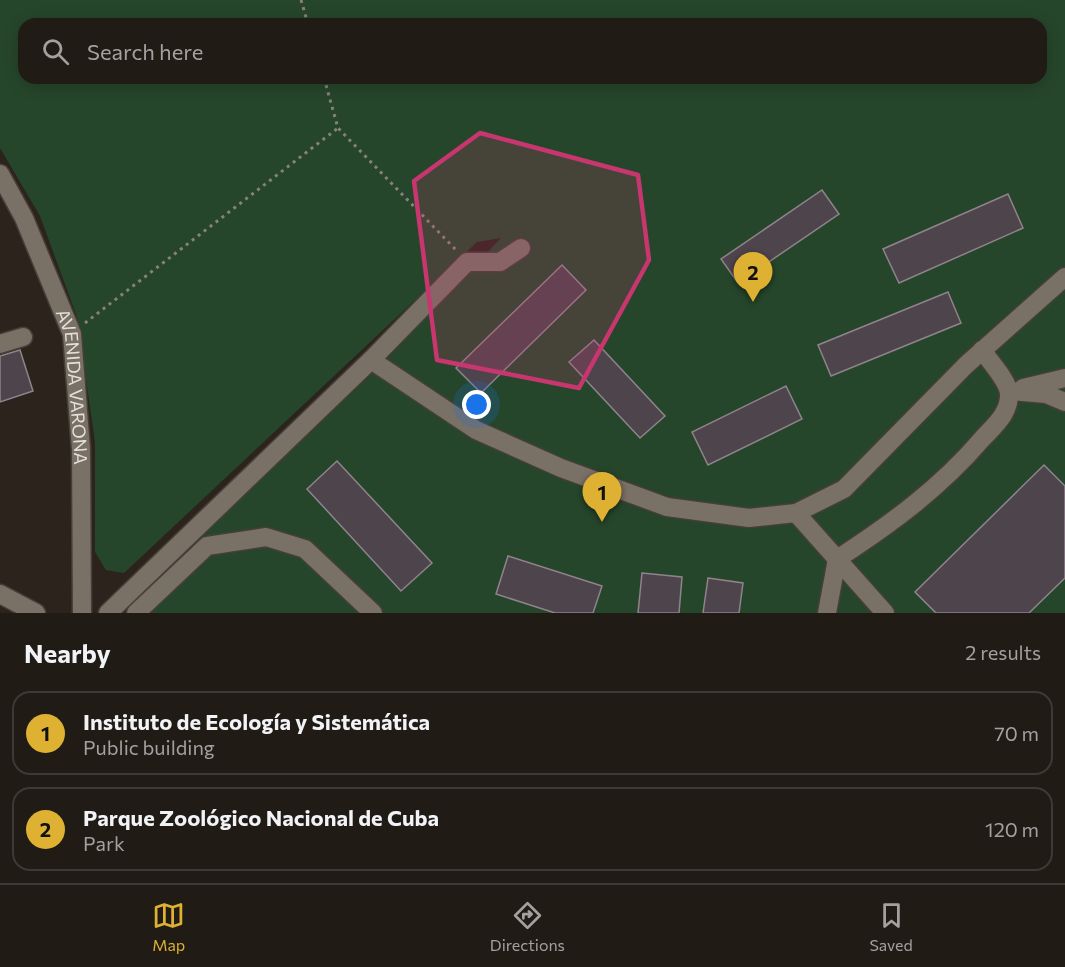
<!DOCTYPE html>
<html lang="en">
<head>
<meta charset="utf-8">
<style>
  body { margin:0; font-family:Commissioner,sans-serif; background:#2d2822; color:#f1f3f6 }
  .you { position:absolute; left:477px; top:405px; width:21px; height:21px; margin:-15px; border:4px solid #fff; border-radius:50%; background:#1a73e8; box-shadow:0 0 0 9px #1a73e833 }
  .badge { display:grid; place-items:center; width:39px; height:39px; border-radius:50%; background:#deb133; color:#111; font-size:20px; font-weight:700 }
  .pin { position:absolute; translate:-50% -50px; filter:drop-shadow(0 2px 3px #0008) }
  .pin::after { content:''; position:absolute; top:32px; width:21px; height:18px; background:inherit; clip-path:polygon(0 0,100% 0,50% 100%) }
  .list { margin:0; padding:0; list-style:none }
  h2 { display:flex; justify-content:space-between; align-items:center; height:78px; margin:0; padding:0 24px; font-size:26px }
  h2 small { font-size:20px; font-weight:400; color:#a2a1a0 }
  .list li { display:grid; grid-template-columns:39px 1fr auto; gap:18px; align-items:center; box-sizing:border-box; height:84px; margin:0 12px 12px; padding:0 12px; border:2px solid #3e3934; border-radius:18px }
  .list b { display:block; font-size:22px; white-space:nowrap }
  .list p { margin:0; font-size:20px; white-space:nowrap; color:#a2a1a0 }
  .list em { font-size:20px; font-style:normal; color:#a2a1a0 }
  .icon { flex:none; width:33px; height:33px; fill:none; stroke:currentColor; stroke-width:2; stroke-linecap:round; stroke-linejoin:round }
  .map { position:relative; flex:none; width:1065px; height:613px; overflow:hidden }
  .search { position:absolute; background:#211b15; box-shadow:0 3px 15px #0003; left:18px; right:18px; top:18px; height:66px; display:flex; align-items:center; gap:15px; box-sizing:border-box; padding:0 21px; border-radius:18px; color:#a2a1a0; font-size:22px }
  .sheet { height:270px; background:#211b15 }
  nav { display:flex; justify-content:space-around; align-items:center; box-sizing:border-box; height:84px; border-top:2px solid #3e3934; background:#211b15; font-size:16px; color:#a2a1a0 }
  nav a { display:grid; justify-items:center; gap:3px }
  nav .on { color:#deb133 }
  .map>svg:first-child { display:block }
  .green { fill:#26462b; fill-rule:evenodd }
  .building { fill:#4e444c; stroke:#8f838c; stroke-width:1.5 }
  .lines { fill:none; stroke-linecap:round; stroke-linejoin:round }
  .minor-casing { stroke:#463f39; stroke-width:21 }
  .path { stroke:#88817a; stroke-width:3; stroke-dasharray:3 4.5; stroke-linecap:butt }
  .minor { stroke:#797066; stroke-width:18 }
  .marked { fill:#c7366e; fill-opacity:0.2; stroke:#c7366e; stroke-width:4.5; stroke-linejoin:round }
  .labels { text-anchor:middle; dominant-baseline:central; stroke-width:5; stroke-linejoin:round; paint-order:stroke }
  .street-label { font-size:18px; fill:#e5dfda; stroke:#120e0a }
</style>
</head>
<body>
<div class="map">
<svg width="1065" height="613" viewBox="0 0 1065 613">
  <rect width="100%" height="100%" fill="#2c241c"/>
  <path class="green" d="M0,0H1065V613H127L129,603L380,366L501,238L477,242L124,573L106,570L95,552V442L77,317L40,216L0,148ZM24,24H1041V78H24Z"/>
  <g class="building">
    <path d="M822,190L839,214L738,283L721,259Z"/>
    <path d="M1008,194L1023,228L899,283L883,249Z"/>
    <path d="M562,265L586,290L481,393L456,368Z"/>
    <path d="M948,292L961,323L831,376L818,345Z"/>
    <path d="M594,340L665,416L640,438L569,362Z"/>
    <path d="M20,350L33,391L0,402V356Z"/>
    <path d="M786,386L802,419L708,465L692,432Z"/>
    <path d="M337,461L432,563L401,591L307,489Z"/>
    <path d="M1044,465L1065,486V578L1029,613H936L915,592Z"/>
    <path d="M508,556L602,586L593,613H555L496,594Z"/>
    <path d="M642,573L682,577L679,613H638Z"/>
    <path d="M708,578L743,583L739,613H703Z"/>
  </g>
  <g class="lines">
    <g class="minor-casing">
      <g id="minor">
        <path id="s1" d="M0,174L24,218L72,334L81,449L82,613"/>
        <path d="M0,344L23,337"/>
        <path d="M371,360L476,430L561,468L667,507L749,518L796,513L844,489L966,365L1065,277"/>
        <path d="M1023,388L1065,378"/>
        <path d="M1009,391L1046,394L1065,402"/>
        <path d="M796,513L885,613"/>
        <path d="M0,594L36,613"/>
        <path d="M108,613L371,360L467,262H500L521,248"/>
        <path d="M136,613L207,546L266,537L305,549L373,613"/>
        <path d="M827,613L837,559C891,524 940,488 982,439C995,425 1010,413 1009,393C1007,379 990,362 982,350"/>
      </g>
    </g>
    <g class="path">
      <path d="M301,0L308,24"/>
      <path d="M324,78L338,128L457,251"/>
      <path d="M85,323L338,128"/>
    </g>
    <use href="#minor" class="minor"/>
  </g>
  <path class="marked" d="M480,133L638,175L649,260L579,388L437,360L414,181Z"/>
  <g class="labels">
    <g class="street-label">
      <text stroke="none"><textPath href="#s1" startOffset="228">AVENIDA VARONA</textPath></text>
    </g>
  </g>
</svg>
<div class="you"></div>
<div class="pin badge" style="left:602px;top:522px">1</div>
<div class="pin badge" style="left:753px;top:302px">2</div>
<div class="search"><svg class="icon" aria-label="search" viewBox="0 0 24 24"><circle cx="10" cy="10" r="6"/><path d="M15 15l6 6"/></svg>Search here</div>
</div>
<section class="sheet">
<h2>Nearby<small>2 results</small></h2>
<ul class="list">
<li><span class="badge">1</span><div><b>Instituto de Ecología y Sistemática</b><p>Public building</p></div><em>70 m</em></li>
<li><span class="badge">2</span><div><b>Parque Zoológico Nacional de Cuba</b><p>Park</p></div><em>120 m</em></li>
</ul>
</section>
<nav>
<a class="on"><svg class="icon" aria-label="map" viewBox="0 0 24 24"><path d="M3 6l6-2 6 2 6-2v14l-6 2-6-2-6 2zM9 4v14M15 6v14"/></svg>Map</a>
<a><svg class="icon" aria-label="directions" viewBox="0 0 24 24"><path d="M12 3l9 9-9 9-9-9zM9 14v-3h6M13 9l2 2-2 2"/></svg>Directions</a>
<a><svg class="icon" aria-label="saved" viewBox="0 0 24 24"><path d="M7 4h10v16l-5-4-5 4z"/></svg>Saved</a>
</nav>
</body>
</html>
